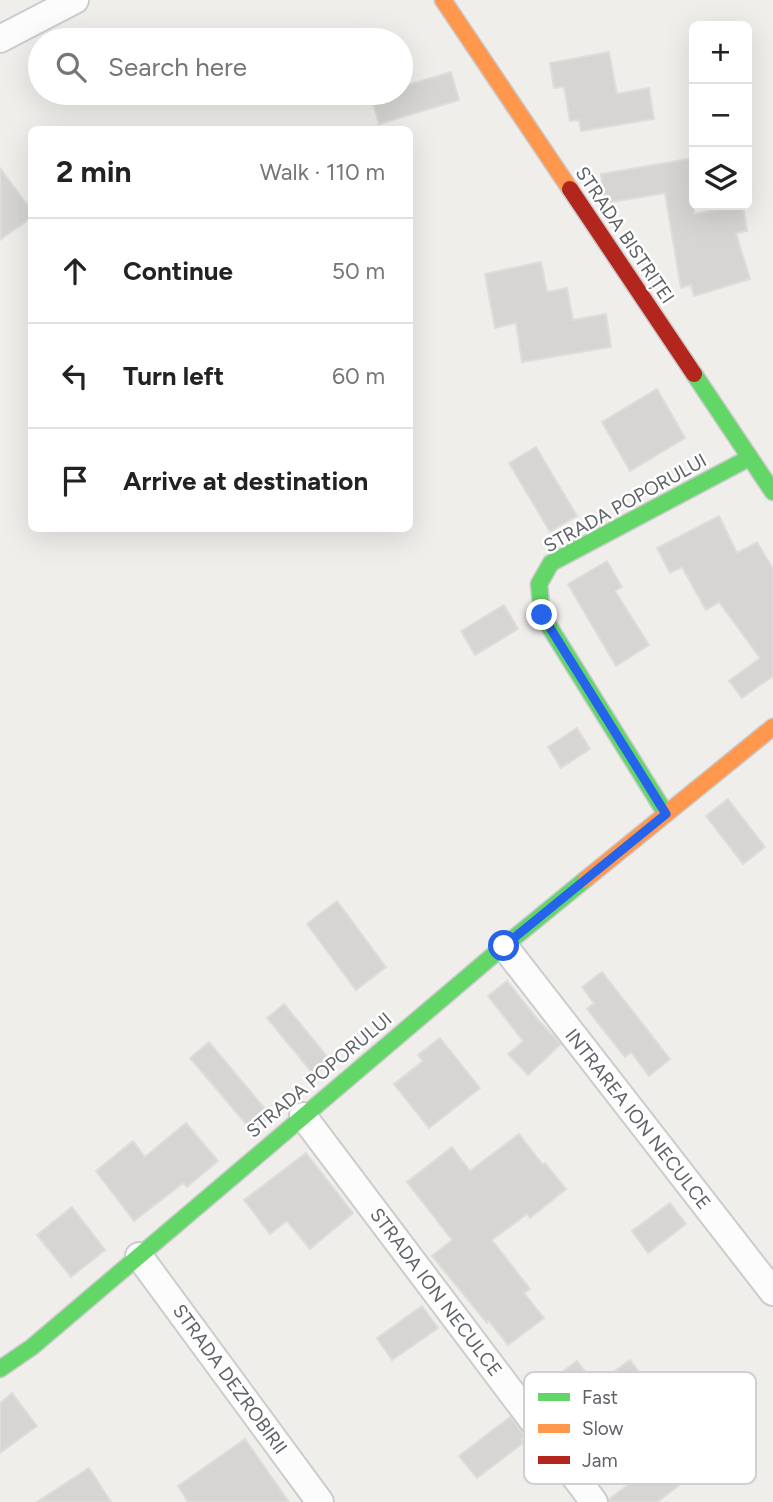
<!DOCTYPE html>
<html lang="en">
<head>
<meta charset="utf-8">
<style>
  body { margin:0; font-family:Figtree,sans-serif; background:#f2f2f2; color:#222 }
  .controls { position:absolute; right:21px; top:21px; display:grid; overflow:hidden; border-radius:10px; box-shadow:0 7px 28px #0002 }
  .controls button { width:63px; height:63px; display:grid; place-items:center; padding:0; border:0; border-bottom:2px solid #e0e0e0; background:#fff; color:#222; font:35px sans-serif }
  .stop { position:absolute; width:21px; height:21px; margin:-16px; border:5px solid #2563eb; border-radius:50%; background:#fff }
  .stop.end { background:#2563eb; border-color:#fff; box-shadow:0 2px 7px #0008 }
  .list { margin:0; padding:0; list-style:none }
  h2 { display:flex; justify-content:space-between; align-items:center; height:91px; margin:0; padding:0 28px; font-size:30px }
  h2 small { font-size:23px; font-weight:400; color:#767676 }
  .list li { display:grid; grid-template-columns:46px 1fr auto; gap:21px; align-items:center; box-sizing:border-box; height:105px; padding:0 28px; border-top:2px solid #e0e0e0 }
  .list b { display:block; font-size:26px; white-space:nowrap }
  .list em { font-size:23px; font-style:normal; color:#767676 }
  .icon { flex:none; width:38px; height:38px; fill:none; stroke:currentColor; stroke-width:2; stroke-linecap:round; stroke-linejoin:round }
  .map { position:relative; flex:none; width:773px; height:1502px; overflow:hidden }
  .search { position:absolute; background:#fff; box-shadow:0 7px 28px #0002; left:28px; top:28px; width:385px; height:77px; display:flex; align-items:center; gap:18px; box-sizing:border-box; padding:0 24px; border-radius:38px; color:#767676; font-size:26px }
  .panel { position:absolute; background:#fff; box-shadow:0 7px 28px #0002; left:28px; top:126px; width:385px; height:406px; border-radius:10px }
  .map>svg:first-child { display:block }
  .building { fill:#d6d5d3; stroke:#deddd9; stroke-width:2 }
  .lines { fill:none; stroke-linecap:round; stroke-linejoin:round }
  .street-casing { stroke:#cbcccc; stroke-width:30 }
  .fast-casing { stroke:#cacacb; stroke-width:19 }
  .slow-casing { stroke:#cacacb; stroke-width:19 }
  .jam-casing { stroke:#cacacb; stroke-width:19 }
  .street { stroke:#fdfcfc; stroke-width:26 }
  .fast { stroke:#63d668; stroke-width:16 }
  .slow { stroke:#ff974d; stroke-width:16 }
  .jam { stroke:#b3261e; stroke-width:16 }
  .route { stroke:#2563eb; stroke-width:9 }
  .labels { text-anchor:middle; dominant-baseline:central; stroke-width:5; stroke-linejoin:round; paint-order:stroke }
  .street-label { font-size:19px; fill:#5f6368; stroke:#fff }
  .key { fill:#fff; stroke:#cfd0d2; stroke-width:2 }
  .key-label { font-size:19px; fill:#5f6368 }
</style>
</head>
<body>
<div class="map">
<svg width="773" height="1502" viewBox="0 0 773 1502">
  <rect width="100%" height="100%" fill="#efeeea"/>
  <g class="building">
    <path d="M609,52L617,94L649,88L654,119L581,131L579,120L570,121L564,87L554,88L550,63Z"/>
    <path d="M451,72L459,100L379,124L371,96L383,93H401V87Z"/>
    <path d="M694,158V214L743,205L747,231L736,233L750,279L694,296L691,285L681,288L665,193L605,203L601,174Z"/>
    <path d="M0,168L32,211V217L0,240Z"/>
    <path d="M541,262L547,292L567,288L573,320L606,314L611,347L522,362L516,323L495,328L485,274Z"/>
    <path d="M657,389L685,438L630,471L602,422Z"/>
    <path d="M536,447L577,516L550,532L509,463Z"/>
    <path d="M719,516L737,553L757,542L773,569V676L742,698L729,681L760,658L719,602L706,610L682,567L670,573L657,548Z"/>
    <path d="M607,561L622,587L615,591L649,645L616,666L568,584Z"/>
    <path d="M504,605L518,629L475,655L461,631Z"/>
    <path d="M577,728L590,749L561,768L548,747Z"/>
    <path d="M728,799L765,847L743,864L706,816Z"/>
    <path d="M337,901L386,967L356,990L307,924Z"/>
    <path d="M602,972L670,1059L649,1076L631,1052L625,1057L587,1009L594,1003L582,987Z"/>
    <path d="M507,981L539,1021L561,1044L528,1075L508,1054L523,1041L488,996Z"/>
    <path d="M284,1004L331,1061L314,1075L267,1018Z"/>
    <path d="M440,1038L480,1088L429,1128L394,1084L423,1061L418,1055Z"/>
    <path d="M209,1042L271,1116L253,1132L190,1058Z"/>
    <path d="M186,1123L218,1161L187,1187L183,1183L134,1221L96,1171L133,1141L145,1157Z"/>
    <path d="M519,1134L543,1165L545,1163L566,1189L530,1218L527,1214L492,1240L530,1289L524,1293L544,1318L508,1345L489,1321L487,1323L432,1256L452,1240L407,1182L452,1147L470,1171Z"/>
    <path d="M306,1153L353,1213L310,1249L287,1221L270,1234L244,1200Z"/>
    <path d="M670,1203L686,1224L648,1253L632,1231Z"/>
    <path d="M72,1207L105,1250L71,1277L37,1235Z"/>
    <path d="M422,1306L438,1328L392,1360L377,1338Z"/>
    <path d="M630,1360L659,1398L637,1415L608,1376Z"/>
    <path d="M577,1361L595,1384L550,1417L535,1398L539,1396L536,1392Z"/>
    <path d="M12,1393L37,1426L0,1453V1403Z"/>
    <path d="M510,1417L525,1436L521,1439L523,1443L477,1478L459,1456Z"/>
    <path d="M245,1439L289,1502H188L178,1486Z"/>
    <path d="M663,1459L681,1484L657,1502H609V1499Z"/>
    <path d="M89,1468L111,1502H37Z"/>
  </g>
  <g class="lines">
    <g class="street-casing">
      <g id="street">
        <path d="M0,39L75,0"/>
        <path d="M504,946L773,1292"/>
        <path d="M303,1116L594,1502"/>
        <path d="M139,1256L320,1502"/>
      </g>
    </g>
    <g class="fast-casing">
      <g id="fast">
        <path d="M694,374L773,492"/>
        <path d="M666,814L542,615L539,584L551,563L749,458"/>
        <path d="M0,1369L32,1347L504,946L586,879"/>
      </g>
    </g>
    <g class="slow-casing">
      <g id="slow">
        <path d="M443,0L570,189"/>
        <path d="M586,879L773,727"/>
      </g>
    </g>
    <g class="jam-casing">
      <path id="jam" d="M570,189L694,374"/>
    </g>
    <use href="#street" class="street"/>
    <use href="#fast" class="fast"/>
    <use href="#slow" class="slow"/>
    <use href="#jam" class="jam"/>
  </g>
  <g class="lines">
    <path class="route" d="M504,946L666,814L542,615"/>
  </g>
  <g class="labels">
    <g class="street-label">
      <text transform="translate(625 235) rotate(56)">STRADA BISTRIȚEI</text>
      <text transform="translate(625 503) rotate(-29)">STRADA POPORULUI</text>
      <text transform="translate(319 1075) rotate(-40)">STRADA POPORULUI</text>
      <text transform="translate(638 1119) rotate(52)">INTRAREA ION NECULCE</text>
      <text transform="translate(436 1292) rotate(53)">STRADA ION NECULCE</text>
      <text transform="translate(230 1379) rotate(54)">STRADA DEZROBIRII</text>
    </g>
  </g>
  <rect x="524" y="1372" width="232" height="112" rx="10" class="key"/>
  <rect x="538" y="1393" width="32" height="8" fill="#63d668"/>
  <rect x="538" y="1424" width="32" height="9" fill="#ff974d"/>
  <rect x="538" y="1456" width="32" height="8" fill="#b3261e"/>
  <g class="key-label">
    <text x="582" y="1404">Fast</text>
    <text x="582" y="1435">Slow</text>
    <text x="582" y="1467">Jam</text>
  </g>
</svg>
<div class="controls">
<button>+</button>
<button>−</button>
<button><svg class="icon" aria-label="layers" viewBox="0 0 24 24"><path d="M12 4l9 5-9 5-9-5zM3 14l9 5 9-5"/></svg></button>
</div>
<div class="stop" style="left:504px;top:946px"></div>
<div class="stop end" style="left:542px;top:615px"></div>
<div class="search"><svg class="icon" aria-label="search" viewBox="0 0 24 24"><circle cx="10" cy="10" r="6"/><path d="M15 15l6 6"/></svg>Search here</div>
<section class="panel">
<h2>2 min<small>Walk · 110 m</small></h2>
<ul class="list">
<li><svg class="icon" aria-label="ahead" viewBox="0 0 24 24"><path d="M12 20V5M6 11l6-6 6 6"/></svg><div><b>Continue</b></div><em>50 m</em></li>
<li><svg class="icon" aria-label="left" viewBox="0 0 24 24"><path d="M17 20v-9H6M10 6l-5 5 5 5"/></svg><div><b>Turn left</b></div><em>60 m</em></li>
<li><svg class="icon" aria-label="arrive" viewBox="0 0 24 24"><path d="M6 21V4h12l-3 4 3 4H6"/></svg><div><b>Arrive at destination</b></div></li>
</ul>
</section>
</div>
</body>
</html>
